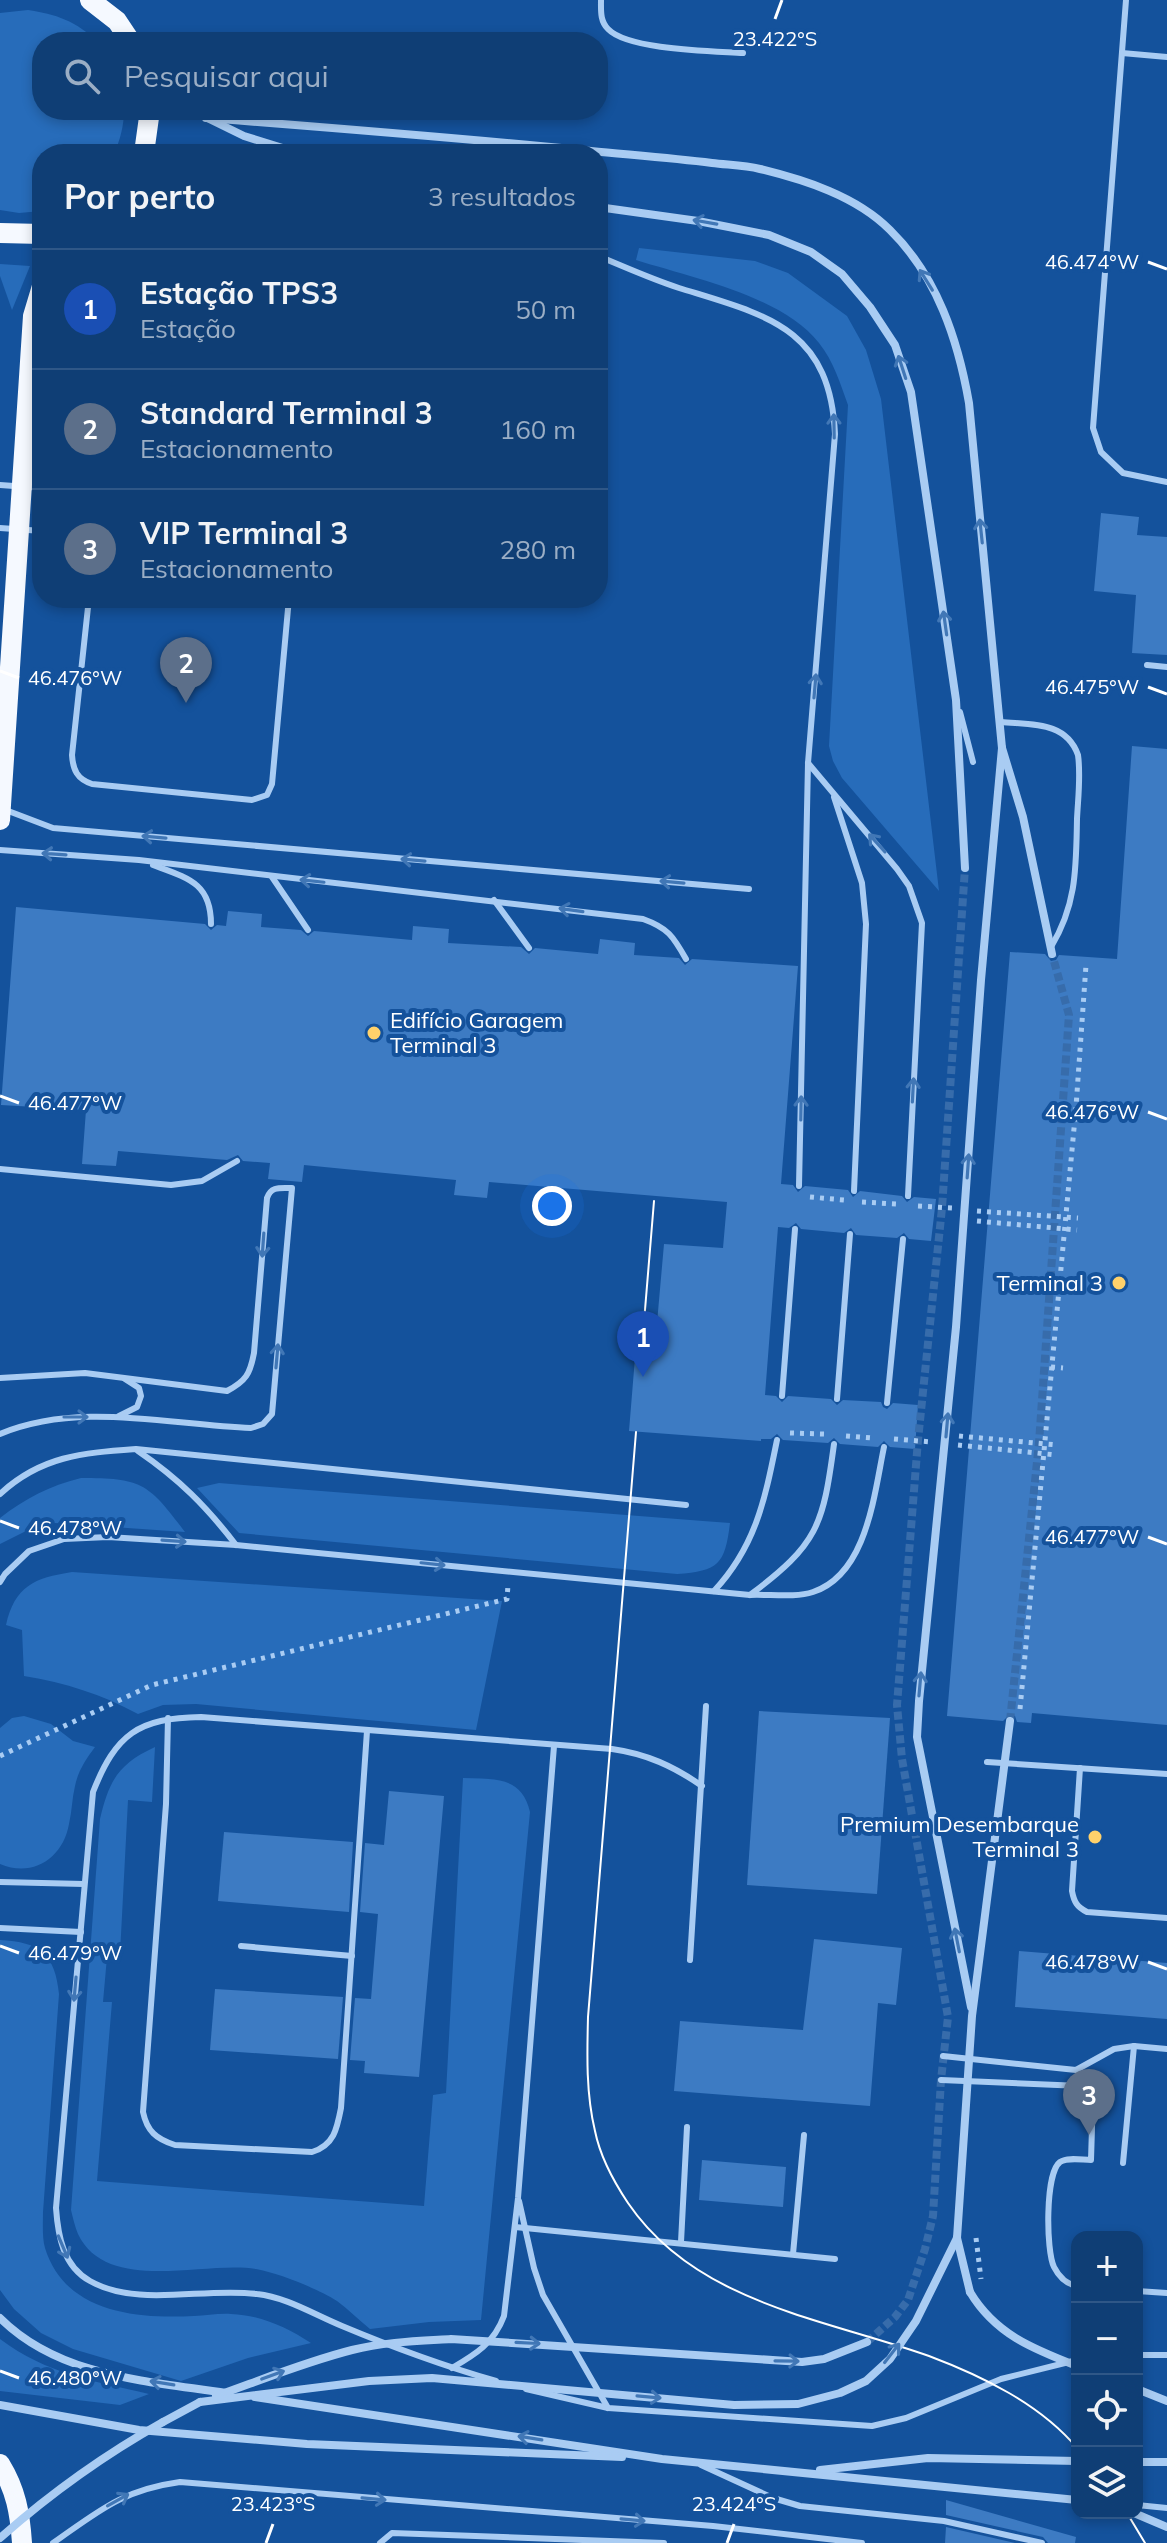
<!DOCTYPE html>
<html lang="pt">
<head>
<meta charset="utf-8">
<style>
  body { margin:0; font-family:Mulish,sans-serif; background:#18457a; color:#f1f3f6 }
  .controls { position:absolute; right:24px; bottom:24px; display:grid; overflow:hidden; border-radius:16px; box-shadow:0 4px 12px #0003 }
  .controls button { width:72px; height:72px; display:grid; place-items:center; padding:0; border:0; border-bottom:2px solid #2f5787; background:#0f3e75; color:#f1f3f6; font:40px sans-serif }
  .you { position:absolute; left:552px; top:1206px; width:28px; height:28px; margin:-20px; border:6px solid #fff; border-radius:50%; background:#1a73e8; box-shadow:0 0 0 12px #1a73e833 }
  .badge { display:grid; place-items:center; width:52px; height:52px; border-radius:50%; background:#ea580c; color:#fff; font-size:26px; font-weight:700 }
  .pin { position:absolute; translate:-50% -66px; filter:drop-shadow(0 2px 4px #0008) }
  .pin::after { content:''; position:absolute; top:42px; width:28px; height:24px; background:inherit; clip-path:polygon(0 0,100% 0,50% 100%) }
  .list { margin:0; padding:0; list-style:none }
  h2 { display:flex; justify-content:space-between; align-items:center; height:104px; margin:0; padding:0 32px; font-size:34px }
  h2 small { font-size:26px; font-weight:400; color:#9baec5 }
  .list li { display:grid; grid-template-columns:52px 1fr auto; gap:24px; align-items:center; box-sizing:border-box; height:120px; padding:0 32px; border-top:2px solid #2f5787 }
  .list b { display:block; font-size:30px; white-space:nowrap }
  .list p { margin:0; font-size:26px; white-space:nowrap; color:#9baec5 }
  .list em { font-size:26px; font-style:normal; color:#9baec5 }
  .icon { flex:none; width:44px; height:44px; fill:none; stroke:currentColor; stroke-width:2; stroke-linecap:round; stroke-linejoin:round }
  .map { position:relative; flex:none; width:1167px; height:2543px; overflow:hidden }
  .search { position:absolute; background:#0f3e75; box-shadow:0 4px 12px #0003; left:32px; top:32px; width:576px; height:88px; display:flex; align-items:center; gap:20px; box-sizing:border-box; padding:0 28px; border-radius:32px; color:#9baec5; font-size:30px }
  .panel { position:absolute; background:#0f3e75; box-shadow:0 4px 12px #0003; left:32px; top:144px; width:576px; height:464px; border-radius:32px }
  .map>svg:first-child { display:block }
  .green { fill:#276cba }
  .building { fill:#3d7bc3 }
  .lines { fill:none; stroke-linecap:round; stroke-linejoin:round }
  .minor-tunnel { stroke:#376cab; stroke-width:8; stroke-dasharray:8 4; stroke-linecap:butt }
  .path { stroke:#a9ccf3; stroke-width:5; stroke-dasharray:4 6; stroke-linecap:butt }
  .service { stroke:#a9ccf3; stroke-width:6 }
  .minor { stroke:#a9ccf3; stroke-width:8 }
  .primary { stroke:#f5f9ff; stroke-width:20 }
  .tram { stroke:#fff; stroke-width:2 }
  .path-bridge { stroke:#a9ccf3; stroke-width:5; stroke-dasharray:4 6; stroke-linecap:butt }
  .minor-bridge { stroke:#a9ccf3; stroke-width:8 }
  .oneway { stroke:#4177b6 }
  .ticks { fill:none; stroke:#fff; stroke-width:3 }
  .poi-dot { fill:#ffd16b; stroke:#14529c; stroke-width:3 }
  .labels { text-anchor:middle; dominant-baseline:central; stroke-width:8; stroke-linejoin:round; paint-order:stroke }
  .poi-label { font-size:22px; fill:#fff; stroke:#14529c; text-anchor:end }
  .ticks-label { font-size:20px; text-anchor:middle; fill:#fff; stroke:#14529c; stroke-width:8; stroke-linejoin:round; paint-order:stroke }
</style>
</head>
<body>
<div class="map">
<svg width="1167" height="2543" viewBox="0 0 1167 2543">
  <rect width="100%" height="100%" fill="#14529c"/>
  <g class="green">
    <path d="M28,10C55,14 77,21 97,42H42V110H124C124,126 120,140 114,154H42V211L19,213L0,210V13Z"/>
    <path d="M639,248L755,261L788,273L847,316L866,350L881,399L939,891L842,778L833,761L829,746L848,405C840,383 834,362 819,343C782,296 693,278 636,260Z"/>
    <path d="M0,264L30,266L12,310L0,276Z"/>
    <path d="M81,1478C143,1478 149,1484 185,1532L55,1523L26,1531L0,1544V1518C26,1498 49,1486 81,1478Z"/>
    <path d="M219,1483L703,1521L730,1523C725,1564 719,1571 677,1574L239,1533L197,1488Z"/>
    <path d="M72,1572L502,1601L476,1730L196,1704L163,1705L138,1714C101,1694 66,1683 24,1676L22,1630L6,1625C15,1586 34,1578 72,1572Z"/>
    <path d="M24,1716L51,1724L73,1741L95,1747C86,1759 78,1771 75,1786C72,1798 72,1811 69,1824C63,1858 33,1878 0,1864V1728L12,1718Z"/>
    <path d="M155,1747L152,1802L128,1800L120,1954L107,1957L103,2002H112L97,2181L424,2206L433,2095L446,2093L463,1778C494,1779 522,1776 530,1812L481,2320L429,2322L370,2329C359,2320 348,2309 337,2301C318,2289 279,2273 256,2269C205,2260 107,2295 78,2234C75,2227 73,2218 71,2210L100,1819C109,1781 118,1764 155,1747Z"/>
    <path d="M0,1940C40,1942 55,1954 59,1994L43,2212C43,2223 42,2238 45,2248C65,2313 137,2319 194,2316C206,2316 219,2313 231,2314C260,2315 286,2327 311,2343L248,2358L181,2381L73,2349L41,2333L14,2309L0,2290Z"/>
    <path d="M0,2339C47,2374 93,2381 149,2394L120,2405L0,2391Z"/>
  </g>
  <g class="building">
    <path d="M1101,513L1139,517L1137,535L1167,537V655L1132,653L1136,595L1094,591Z"/>
    <path d="M1132,746L1167,749V1725L1032,1713L1031,1723L1017,1722L1015,1716L1010,1714L1003,1721L947,1716L1010,952L1045,954L1051,961L1056,960L1059,955L1117,959Z"/>
    <path d="M16,907L205,924L211,930L217,925L226,926L228,911L262,914L261,927L301,930L308,936L314,931L412,940L413,926L449,929L448,943L521,947L529,954L535,948L598,954L600,939L635,943L634,955L679,958L685,965L692,959L798,966L781,1184L793,1185L798,1192L805,1186L848,1190L853,1197L860,1191L902,1196L907,1202L914,1197L936,1199L931,1241L909,1239L904,1233L897,1238L856,1235L851,1228L844,1233L801,1229L796,1223L789,1228L778,1227L765,1395L776,1396L782,1402L788,1396L831,1399L837,1405L843,1400L881,1402L883,1407L887,1409L893,1403L918,1405L915,1449L890,1447L884,1441L878,1447L840,1444L834,1438L828,1443L783,1440L777,1434L771,1439H761V1441L629,1431L638,1321L657,1323L664,1244L723,1248L727,1202L489,1182L487,1198L454,1195L456,1180L304,1165L302,1182L268,1179L270,1163L243,1161L238,1155L227,1160L118,1151L116,1166L82,1164L86,1110L1,1105Z"/>
    <path d="M759,1711L890,1718L877,1894L747,1885Z"/>
    <path d="M389,1791L444,1796L419,2077L364,2073L365,2061L350,2060L355,1998L371,1999L378,1914L360,1912L365,1843L384,1845Z"/>
    <path d="M224,1832L353,1842L349,1912L218,1901Z"/>
    <path d="M814,1939L902,1948L896,2005L878,2003L870,2106L674,2091L680,2021L803,2030Z"/>
    <path d="M1019,1951L1167,1963V2019L1015,2007Z"/>
    <path d="M215,1989L343,1997L338,2059L210,2050Z"/>
    <path d="M702,2160L786,2167L783,2207L699,2200Z"/>
    <path d="M946,2500L1076,2537L1075,2543H1048L1043,2537L946,2515Z"/>
    <path d="M946,2527L1015,2543H945Z"/>
  </g>
  <g class="lines">
    <g class="minor-tunnel">
      <path d="M1010,1721L1039,1443L1069,1015L1052,954"/>
      <path d="M867,2342L895,2317L908,2300L925,2249L933,2216L941,2080L948,2017L902,1759L897,1705L918,1440L942,1208L965,868"/>
    </g>
    <g class="path">
      <path d="M810,1197L844,1200"/>
      <path d="M862,1202L896,1204"/>
      <path d="M918,1206L952,1208"/>
      <path d="M977,1211L1078,1218"/>
      <path d="M977,1221L1077,1230"/>
      <path d="M1051,1367L1063,1368"/>
      <path d="M790,1433L824,1434"/>
      <path d="M846,1436L872,1438"/>
      <path d="M894,1439L932,1442"/>
      <path d="M958,1445L1056,1455"/>
      <path d="M1020,1709L1076,1107L1086,965"/>
      <path d="M0,1756L152,1685L507,1599L508,1585"/>
    </g>
    <g class="service">
      <path d="M601,0C601,11 600,21 608,29C628,50 712,51 743,53"/>
      <path d="M1126,0L1093,428L1101,452L1123,473L1167,482"/>
      <path d="M1122,53L1167,57"/>
      <path d="M598,256C625,267 651,279 679,288C766,315 830,327 835,434L808,763L799,1186"/>
      <path d="M0,485L42,488"/>
      <path d="M0,528L42,531"/>
      <path d="M89,598L72,755C73,770 77,779 92,784L252,800L267,795L272,784L289,598"/>
      <path d="M1147,665L1167,667"/>
      <path d="M960,712L973,762"/>
      <path d="M1001,722C1031,725 1066,721 1078,755C1081,776 1078,798 1077,819C1076,867 1077,904 1051,947"/>
      <path d="M808,763L897,869L909,886L922,923L908,1196"/>
      <path d="M834,797L862,883L866,924L854,1191"/>
      <path d="M3,809L53,828L749,889"/>
      <path d="M0,850L139,860L643,919C668,928 673,936 686,959"/>
      <path d="M153,865C188,878 211,883 211,924"/>
      <path d="M272,877L308,930"/>
      <path d="M494,900L529,948"/>
      <path d="M0,1169L171,1185L202,1181L237,1161"/>
      <path d="M0,1378L85,1373L227,1391C246,1381 250,1374 254,1353L267,1198C271,1186 280,1188 292,1188L272,1414L263,1424L251,1428C168,1425 80,1401 0,1434"/>
      <path d="M782,1396L795,1229"/>
      <path d="M837,1399L850,1234"/>
      <path d="M887,1403L903,1239"/>
      <path d="M119,1416L137,1407L141,1396L139,1388L125,1379"/>
      <path d="M138,1451C179,1479 206,1506 236,1545"/>
      <path d="M0,1494C41,1456 82,1453 136,1449L686,1505"/>
      <path d="M0,1582L5,1574L29,1551L64,1539L108,1537L236,1545L750,1595C769,1594 795,1598 813,1592C867,1574 874,1495 884,1447"/>
      <path d="M714,1591C756,1546 765,1499 777,1440"/>
      <path d="M750,1595C818,1544 823,1526 834,1444"/>
      <path d="M168,1718L166,1804L143,2112C147,2131 156,2139 175,2145L312,2152C334,2145 337,2129 341,2108L367,1731"/>
      <path d="M987,1762L1167,1774"/>
      <path d="M1080,1768L1072,1891C1074,1902 1077,1907 1087,1912L1167,1918"/>
      <path d="M0,1882L84,1884"/>
      <path d="M0,1928L81,1932"/>
      <path d="M241,1946L352,1956"/>
      <path d="M690,1960L706,1706"/>
      <path d="M943,2056L1076,2070L1114,2049L1134,2046L1167,2049"/>
      <path d="M941,2080L1081,2086L1093,2095L1091,2160C1082,2160 1068,2157 1060,2162C1045,2173 1046,2251 1054,2267C1059,2277 1066,2284 1077,2286"/>
      <path d="M1123,2163L1134,2046"/>
      <path d="M519,2201L534,2268L543,2295L608,2408"/>
      <path d="M515,2227L835,2259"/>
      <path d="M681,2242L687,2127"/>
      <path d="M793,2254L804,2135"/>
      <path d="M1137,2291L1167,2293"/>
      <path d="M1137,2355H1167"/>
      <path d="M452,2368C476,2354 494,2343 504,2316L518,2198L554,1746"/>
      <path d="M496,2381C444,2366 392,2347 342,2326C315,2315 286,2297 257,2294C203,2287 138,2308 90,2281C63,2266 58,2236 56,2208L93,1792C116,1734 138,1718 201,1717L612,1749C647,1754 673,1766 702,1786"/>
      <path d="M526,2389L608,2408L872,2426L906,2418L1001,2379L1077,2360"/>
      <path d="M701,2465L773,2498L800,2506L944,2521L1042,2543"/>
      <path d="M1137,2505L1167,2508"/>
      <path d="M53,2543C99,2511 122,2490 180,2482L713,2526L862,2543"/>
      <path d="M380,2543L392,2533L664,2543"/>
    </g>
    <g class="minor">
      <path d="M191,110L244,136L302,154"/>
      <path d="M206,118C334,128 463,138 591,151C632,155 672,158 712,163C728,165 744,165 760,169C805,180 856,196 890,230C937,276 958,340 969,403L1002,748L1023,817L1052,954"/>
      <path d="M598,207L698,221L769,235L811,252L842,274L870,307L895,345L911,392L956,700L965,868"/>
      <path d="M957,2238L970,2292"/>
      <path d="M0,2318C59,2377 148,2381 226,2393"/>
      <path d="M1137,2389L1167,2401"/>
      <path d="M255,2397L662,2459L1077,2500"/>
      <path d="M0,2405L139,2430L307,2444L622,2457"/>
      <path d="M163,2422L200,2402"/>
      <path d="M1137,2462H1167"/>
      <path d="M820,2470L928,2458L1077,2461"/>
      <path d="M1134,2513L1167,2527"/>
    </g>
    <g class="primary">
      <path d="M90,0L117,21L131,42"/>
      <path d="M142,154L145,146L150,110"/>
      <path d="M0,233L42,234"/>
      <path d="M0,820L33,316L42,286"/>
      <path d="M0,2464C16,2490 20,2513 22,2543"/>
    </g>
    <g class="tram">
      <path d="M644,1322L654,1201"/>
      <path d="M636,1432L588,2017C587,2055 586,2094 595,2131C600,2156 614,2182 628,2203C696,2303 822,2318 929,2356C982,2376 1040,2404 1077,2448"/>
      <path d="M1127,2513L1145,2543"/>
    </g>
    <g class="path-bridge">
      <path d="M959,1436L1057,1445"/>
      <path d="M976,2238L981,2279"/>
    </g>
    <g class="minor-bridge">
      <path d="M971,2007L917,1737L919,1701L956,1327L981,980L1002,748"/>
      <path d="M970,2292C995,2334 1033,2349 1077,2366"/>
      <path d="M216,2396C261,2380 305,2362 352,2350C384,2342 418,2341 451,2339L802,2362L824,2359L867,2342"/>
      <path d="M200,2402L369,2381L432,2378L734,2405L798,2404L840,2393L866,2381L890,2359L916,2321L957,2238L972,2016L1010,1721"/>
      <path d="M0,2538C51,2493 104,2455 163,2422"/>
    </g>
  </g>
  <defs><path id="oneway-shaft" d="M-6 0H5M1.5-3L5.5 0L1.5 3" fill="none" stroke-width="1.6" stroke-linecap="round" stroke-linejoin="round" transform="scale(2)"/></defs>
  <g class="oneway">
    <use href="#oneway-shaft" transform="translate(705 222) rotate(-170)"/>
    <use href="#oneway-shaft" transform="translate(926 280) rotate(-122)"/>
    <use href="#oneway-shaft" transform="translate(902 367) rotate(-108)"/>
    <use href="#oneway-shaft" transform="translate(834 426) rotate(-91)"/>
    <use href="#oneway-shaft" transform="translate(981 531) rotate(-96)"/>
    <use href="#oneway-shaft" transform="translate(945 623) rotate(-98)"/>
    <use href="#oneway-shaft" transform="translate(815 686) rotate(-85)"/>
    <use href="#oneway-shaft" transform="translate(154 837) rotate(-175)"/>
    <use href="#oneway-shaft" transform="translate(877 843) rotate(-132)"/>
    <use href="#oneway-shaft" transform="translate(54 854) rotate(-176)"/>
    <use href="#oneway-shaft" transform="translate(413 860) rotate(-175)"/>
    <use href="#oneway-shaft" transform="translate(312 881) rotate(-174)"/>
    <use href="#oneway-shaft" transform="translate(672 882) rotate(-175)"/>
    <use href="#oneway-shaft" transform="translate(571 910) rotate(-172)"/>
    <use href="#oneway-shaft" transform="translate(913 1090) rotate(-87)"/>
    <use href="#oneway-shaft" transform="translate(801 1108) rotate(-89)"/>
    <use href="#oneway-shaft" transform="translate(968 1166) rotate(-86)"/>
    <use href="#oneway-shaft" transform="translate(263 1245) rotate(94)"/>
    <use href="#oneway-shaft" transform="translate(277 1356) rotate(-85)"/>
    <use href="#oneway-shaft" transform="translate(76 1417)"/>
    <use href="#oneway-shaft" transform="translate(947 1425) rotate(-85)"/>
    <use href="#oneway-shaft" transform="translate(174 1541) rotate(4)"/>
    <use href="#oneway-shaft" transform="translate(433 1564) rotate(6)"/>
    <use href="#oneway-shaft" transform="translate(920 1684) rotate(-85)"/>
    <use href="#oneway-shaft" transform="translate(957 1940) rotate(-101)"/>
    <use href="#oneway-shaft" transform="translate(75 1989) rotate(95)"/>
    <use href="#oneway-shaft" transform="translate(63 2247) rotate(67)"/>
    <use href="#oneway-shaft" transform="translate(528 2343) rotate(3)"/>
    <use href="#oneway-shaft" transform="translate(892 2353) rotate(-52)"/>
    <use href="#oneway-shaft" transform="translate(787 2361) rotate(1)"/>
    <use href="#oneway-shaft" transform="translate(273 2375) rotate(-20)"/>
    <use href="#oneway-shaft" transform="translate(162 2383) rotate(-171)"/>
    <use href="#oneway-shaft" transform="translate(649 2397) rotate(5)"/>
    <use href="#oneway-shaft" transform="translate(530 2438) rotate(-171)"/>
    <use href="#oneway-shaft" transform="translate(374 2499) rotate(5)"/>
    <use href="#oneway-shaft" transform="translate(118 2500) rotate(-29)"/>
    <use href="#oneway-shaft" transform="translate(633 2520) rotate(5)"/>
  </g>
  <path class="ticks" d="M775,19L782,0M1148,262L1167,269M0,671L19,678M1148,687L1167,694M0,1096L19,1103M1148,1112L1167,1119M0,1521L19,1528M1148,1537L1167,1544M0,1946L19,1953M1148,1962L1167,1969M0,2371L19,2378M266,2543L273,2524M727,2543L734,2524"/>
  <g class="poi-dot">
    <circle cx="374" cy="1033" r="8"/>
    <circle cx="1119" cy="1283" r="8"/>
    <circle cx="1095" cy="1837" r="8"/>
  </g>
  <g class="labels">
    <g class="poi-label">
      <text x="390" y="1020" text-anchor="start">Edifício Garagem<tspan x="390" dy="25">Terminal 3</tspan></text>
      <text x="1103" y="1283">Terminal 3</text>
      <text x="1079" y="1824">Premium Desembarque<tspan x="1079" dy="25">Terminal 3</tspan></text>
    </g>
  </g>
  <g class="ticks-label">
    <text x="775" y="46">23.422°S</text>
    <text x="1092" y="269">46.474°W</text>
    <text x="75" y="685">46.476°W</text>
    <text x="1092" y="694">46.475°W</text>
    <text x="75" y="1110">46.477°W</text>
    <text x="1092" y="1119">46.476°W</text>
    <text x="75" y="1535">46.478°W</text>
    <text x="1092" y="1544">46.477°W</text>
    <text x="75" y="1960">46.479°W</text>
    <text x="1092" y="1969">46.478°W</text>
    <text x="75" y="2385">46.480°W</text>
    <text x="273" y="2511">23.423°S</text>
    <text x="734" y="2511">23.424°S</text>
  </g>
</svg>
<div class="controls">
<button>+</button>
<button>−</button>
<button><svg class="icon" aria-label="locate" viewBox="0 0 24 24"><circle cx="12" cy="12" r="6"/><path d="M12 2v4M12 18v4M2 12h4M18 12h4"/></svg></button>
<button><svg class="icon" aria-label="layers" viewBox="0 0 24 24"><path d="M12 4l9 5-9 5-9-5zM3 14l9 5 9-5"/></svg></button>
</div>
<div class="you"></div>
<div class="pin badge" style="left:643px;top:1377px;background:#1a4fb4">1</div>
<div class="pin badge" style="left:186px;top:703px;background:#5c6f8a">2</div>
<div class="pin badge" style="left:1089px;top:2135px;background:#5c6f8a">3</div>
<div class="search"><svg class="icon" aria-label="search" viewBox="0 0 24 24"><circle cx="10" cy="10" r="6"/><path d="M15 15l6 6"/></svg>Pesquisar aqui</div>
<section class="panel">
<h2>Por perto<small>3 resultados</small></h2>
<ul class="list">
<li><span class="badge" style="background:#1a4fb4">1</span><div><b>Estação TPS3</b><p>Estação</p></div><em>50 m</em></li>
<li><span class="badge" style="background:#5c6f8a">2</span><div><b>Standard Terminal 3</b><p>Estacionamento</p></div><em>160 m</em></li>
<li><span class="badge" style="background:#5c6f8a">3</span><div><b>VIP Terminal 3</b><p>Estacionamento</p></div><em>280 m</em></li>
</ul>
</section>
</div>
</body>
</html>
